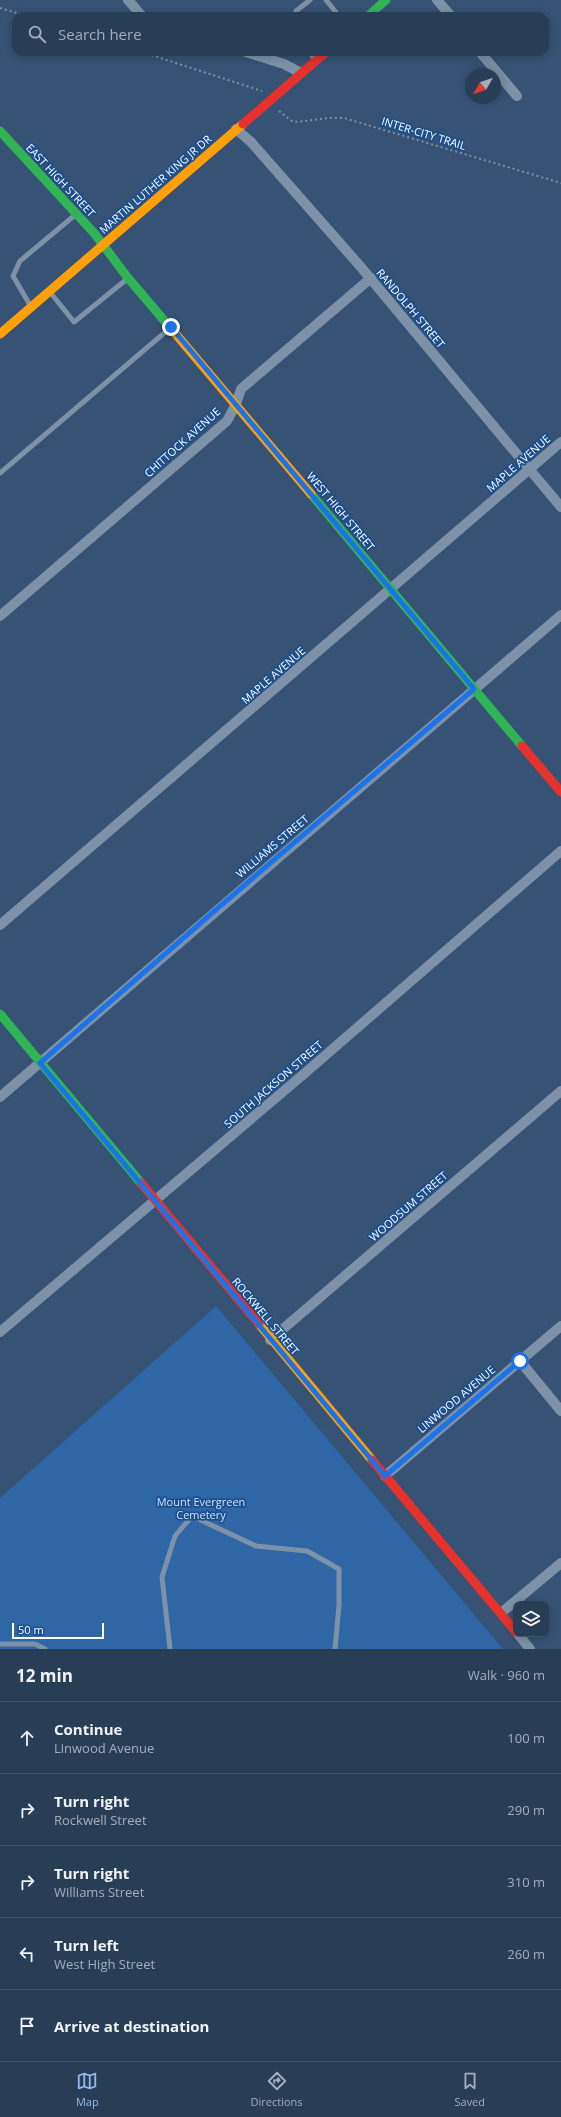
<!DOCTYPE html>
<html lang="en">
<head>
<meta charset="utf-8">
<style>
  body { margin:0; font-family:"Open Sans",sans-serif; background:#30455d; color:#f1f3f6 }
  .controls { position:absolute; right:12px; bottom:12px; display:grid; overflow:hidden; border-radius:8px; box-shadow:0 2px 10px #0003 }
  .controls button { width:36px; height:36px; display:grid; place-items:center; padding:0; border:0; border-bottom:1px solid #44576d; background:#283e57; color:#f1f3f6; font:20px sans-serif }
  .compass { position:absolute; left:465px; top:68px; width:36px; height:36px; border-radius:50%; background:#283e57; box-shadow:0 2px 10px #0003; rotate:230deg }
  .scale { position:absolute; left:12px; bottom:10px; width:92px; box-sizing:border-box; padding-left:4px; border:2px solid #fff; border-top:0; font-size:11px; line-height:14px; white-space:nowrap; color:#fff; -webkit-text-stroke:3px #1b4f8f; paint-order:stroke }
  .stop { position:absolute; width:12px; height:12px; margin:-9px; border:3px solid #1a73e8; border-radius:50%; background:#fff }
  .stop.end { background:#1a73e8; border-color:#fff; box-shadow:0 1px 4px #0008 }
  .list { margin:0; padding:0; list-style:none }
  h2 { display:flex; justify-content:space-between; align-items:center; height:52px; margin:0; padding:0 16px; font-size:17px }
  h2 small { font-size:13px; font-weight:400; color:#a5aeba }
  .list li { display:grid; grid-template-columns:26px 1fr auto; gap:12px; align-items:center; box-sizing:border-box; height:72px; padding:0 16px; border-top:1px solid #44576d }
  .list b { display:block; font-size:15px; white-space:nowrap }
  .list p { margin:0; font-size:13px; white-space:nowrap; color:#a5aeba }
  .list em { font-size:13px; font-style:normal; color:#a5aeba }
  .icon { flex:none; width:22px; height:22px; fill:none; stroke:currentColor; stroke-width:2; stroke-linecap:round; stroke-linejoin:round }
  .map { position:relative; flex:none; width:561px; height:1649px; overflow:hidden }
  .search { position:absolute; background:#283e57; box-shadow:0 2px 10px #0003; left:12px; right:12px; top:12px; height:44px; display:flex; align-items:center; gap:10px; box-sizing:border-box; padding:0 14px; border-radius:12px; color:#a5aeba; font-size:15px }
  .sheet { height:412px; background:#283e57 }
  nav { display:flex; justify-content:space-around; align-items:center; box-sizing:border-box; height:56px; border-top:1px solid #44576d; background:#283e57; font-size:11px; color:#a5aeba }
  nav a { display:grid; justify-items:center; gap:2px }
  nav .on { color:#90b9f0 }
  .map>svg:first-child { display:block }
  .green { fill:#2f66a5 }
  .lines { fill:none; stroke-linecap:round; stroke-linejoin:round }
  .path { stroke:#7d92a8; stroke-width:2; stroke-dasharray:2 3; stroke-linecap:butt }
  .lane { stroke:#7d92a8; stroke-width:5 }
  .street { stroke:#7d92a8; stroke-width:10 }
  .fast { stroke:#30b455; stroke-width:9 }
  .slow { stroke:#ff9f0a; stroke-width:9 }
  .jam { stroke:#e5322d; stroke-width:9 }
  .route { stroke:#1a73e8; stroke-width:5 }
  .labels { text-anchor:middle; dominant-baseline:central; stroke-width:3.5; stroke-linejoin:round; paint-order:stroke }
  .street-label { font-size:11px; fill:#fff; stroke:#1b4f8f }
  .park-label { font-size:11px; fill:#cfe3fa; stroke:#1b4f8f }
</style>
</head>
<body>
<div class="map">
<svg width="561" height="1649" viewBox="0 0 561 1649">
  <rect width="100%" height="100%" fill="#365274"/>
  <path class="green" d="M216,1306L503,1649H0V1498Z"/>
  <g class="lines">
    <g class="path">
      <path d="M0,8L27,16"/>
      <path d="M142,52L262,91"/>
      <path d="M279,111L293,122C312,121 325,117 344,118L561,183"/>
    </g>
    <g class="lane">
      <path d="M326,0L339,16"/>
      <path d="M295,16L296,11L310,0"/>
      <path d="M310,52L315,60"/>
      <path d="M50,292L74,322L127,279"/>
      <path d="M30,305L13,276L20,261L75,215"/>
      <path d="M0,473L170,328"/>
      <path d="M0,1644H35L45,1649"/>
      <path d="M170,1649L162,1577L175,1536L192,1516L256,1546L307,1551L339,1569V1606L335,1649"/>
    </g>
    <g class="street">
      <path d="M128,0L142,16"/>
      <path d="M437,0L451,16"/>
      <path d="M246,52L284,64L301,73"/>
      <path d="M480,52L517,96"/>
      <path d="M236,129L251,142L360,266L561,507"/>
      <path d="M0,616L227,421L236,404L241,389L371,278"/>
      <path d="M0,925L561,442"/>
      <path d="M0,1097L561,615"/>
      <path d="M0,1332L305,1073L561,851"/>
      <path d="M270,1340L561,1091"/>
      <path d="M520,1361L561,1411"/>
      <path d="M385,1476L561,1326"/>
      <path d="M501,1613L561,1563"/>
      <path d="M518,1634L530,1649"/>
    </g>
    <g class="fast">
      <path d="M368,16L386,0"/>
      <path d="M0,131L94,233L128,278L174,332"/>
      <path d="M311,494L522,746"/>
      <path d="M0,1014L141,1183"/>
    </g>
    <g class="slow">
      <path d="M174,332L311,494"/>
      <path d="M0,334L243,124"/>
      <path d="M259,1324L372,1460"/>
    </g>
    <g class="jam">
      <path d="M243,124L326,52"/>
      <path d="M522,746L561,792"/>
      <path d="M141,1183L259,1324"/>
      <path d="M372,1460L516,1632"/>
    </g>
  </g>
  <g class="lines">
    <path class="route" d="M171,327L474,689L219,907L40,1063L385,1476L520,1361"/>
  </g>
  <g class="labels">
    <g class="street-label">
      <text transform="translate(424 133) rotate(17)">INTER-CITY TRAIL</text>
      <text transform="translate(61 180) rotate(47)">EAST HIGH STREET</text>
      <text transform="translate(155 184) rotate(-41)">MARTIN LUTHER KING JR DR</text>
      <text transform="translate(411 308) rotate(50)">RANDOLPH STREET</text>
      <text transform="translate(182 442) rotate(-42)">CHITTOCK AVENUE</text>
      <text transform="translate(518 463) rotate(-41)">MAPLE AVENUE</text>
      <text transform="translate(341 511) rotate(50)">WEST HIGH STREET</text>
      <text transform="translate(273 675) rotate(-41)">MAPLE AVENUE</text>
      <text transform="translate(272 846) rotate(-40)">WILLIAMS STREET</text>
      <text transform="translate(273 1084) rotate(-41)">SOUTH JACKSON STREET</text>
      <text transform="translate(408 1206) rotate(-41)">WOODSUM STREET</text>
      <text transform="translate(266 1316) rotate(50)">ROCKWELL STREET</text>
      <text transform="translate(456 1399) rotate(-40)">LINWOOD AVENUE</text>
    </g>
    <g class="park-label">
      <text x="201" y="1501">Mount Evergreen<tspan x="201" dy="13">Cemetery</tspan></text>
    </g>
  </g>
</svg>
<div class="controls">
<button><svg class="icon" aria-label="layers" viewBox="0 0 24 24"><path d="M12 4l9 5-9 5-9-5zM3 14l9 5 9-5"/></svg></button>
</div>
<svg class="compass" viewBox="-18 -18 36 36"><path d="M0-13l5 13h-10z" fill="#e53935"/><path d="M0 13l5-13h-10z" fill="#a5aeba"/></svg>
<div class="scale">50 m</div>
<div class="stop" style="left:520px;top:1361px"></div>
<div class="stop end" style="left:171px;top:327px"></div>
<div class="search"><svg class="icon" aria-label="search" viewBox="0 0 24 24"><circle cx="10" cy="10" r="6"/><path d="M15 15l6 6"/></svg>Search here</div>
</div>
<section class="sheet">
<h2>12 min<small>Walk · 960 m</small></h2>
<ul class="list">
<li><svg class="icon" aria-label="ahead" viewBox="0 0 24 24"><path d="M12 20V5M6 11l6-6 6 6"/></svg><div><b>Continue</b><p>Linwood Avenue</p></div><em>100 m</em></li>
<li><svg class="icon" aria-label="right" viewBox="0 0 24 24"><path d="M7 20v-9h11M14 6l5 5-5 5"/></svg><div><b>Turn right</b><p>Rockwell Street</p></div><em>290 m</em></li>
<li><svg class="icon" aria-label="right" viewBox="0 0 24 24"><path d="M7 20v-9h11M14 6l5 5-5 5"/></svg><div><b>Turn right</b><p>Williams Street</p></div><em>310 m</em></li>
<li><svg class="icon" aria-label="left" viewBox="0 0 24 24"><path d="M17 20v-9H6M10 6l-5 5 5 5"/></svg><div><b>Turn left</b><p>West High Street</p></div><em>260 m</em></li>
<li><svg class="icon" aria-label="arrive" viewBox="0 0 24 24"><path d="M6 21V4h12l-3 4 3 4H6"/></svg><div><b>Arrive at destination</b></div></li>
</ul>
</section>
<nav>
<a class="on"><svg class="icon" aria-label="map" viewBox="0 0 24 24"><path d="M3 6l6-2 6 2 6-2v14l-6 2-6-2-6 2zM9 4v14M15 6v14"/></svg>Map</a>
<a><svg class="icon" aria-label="directions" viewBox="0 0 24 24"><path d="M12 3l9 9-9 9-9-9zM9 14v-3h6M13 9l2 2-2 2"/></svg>Directions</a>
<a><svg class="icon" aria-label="saved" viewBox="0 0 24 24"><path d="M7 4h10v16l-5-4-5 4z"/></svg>Saved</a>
</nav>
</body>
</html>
